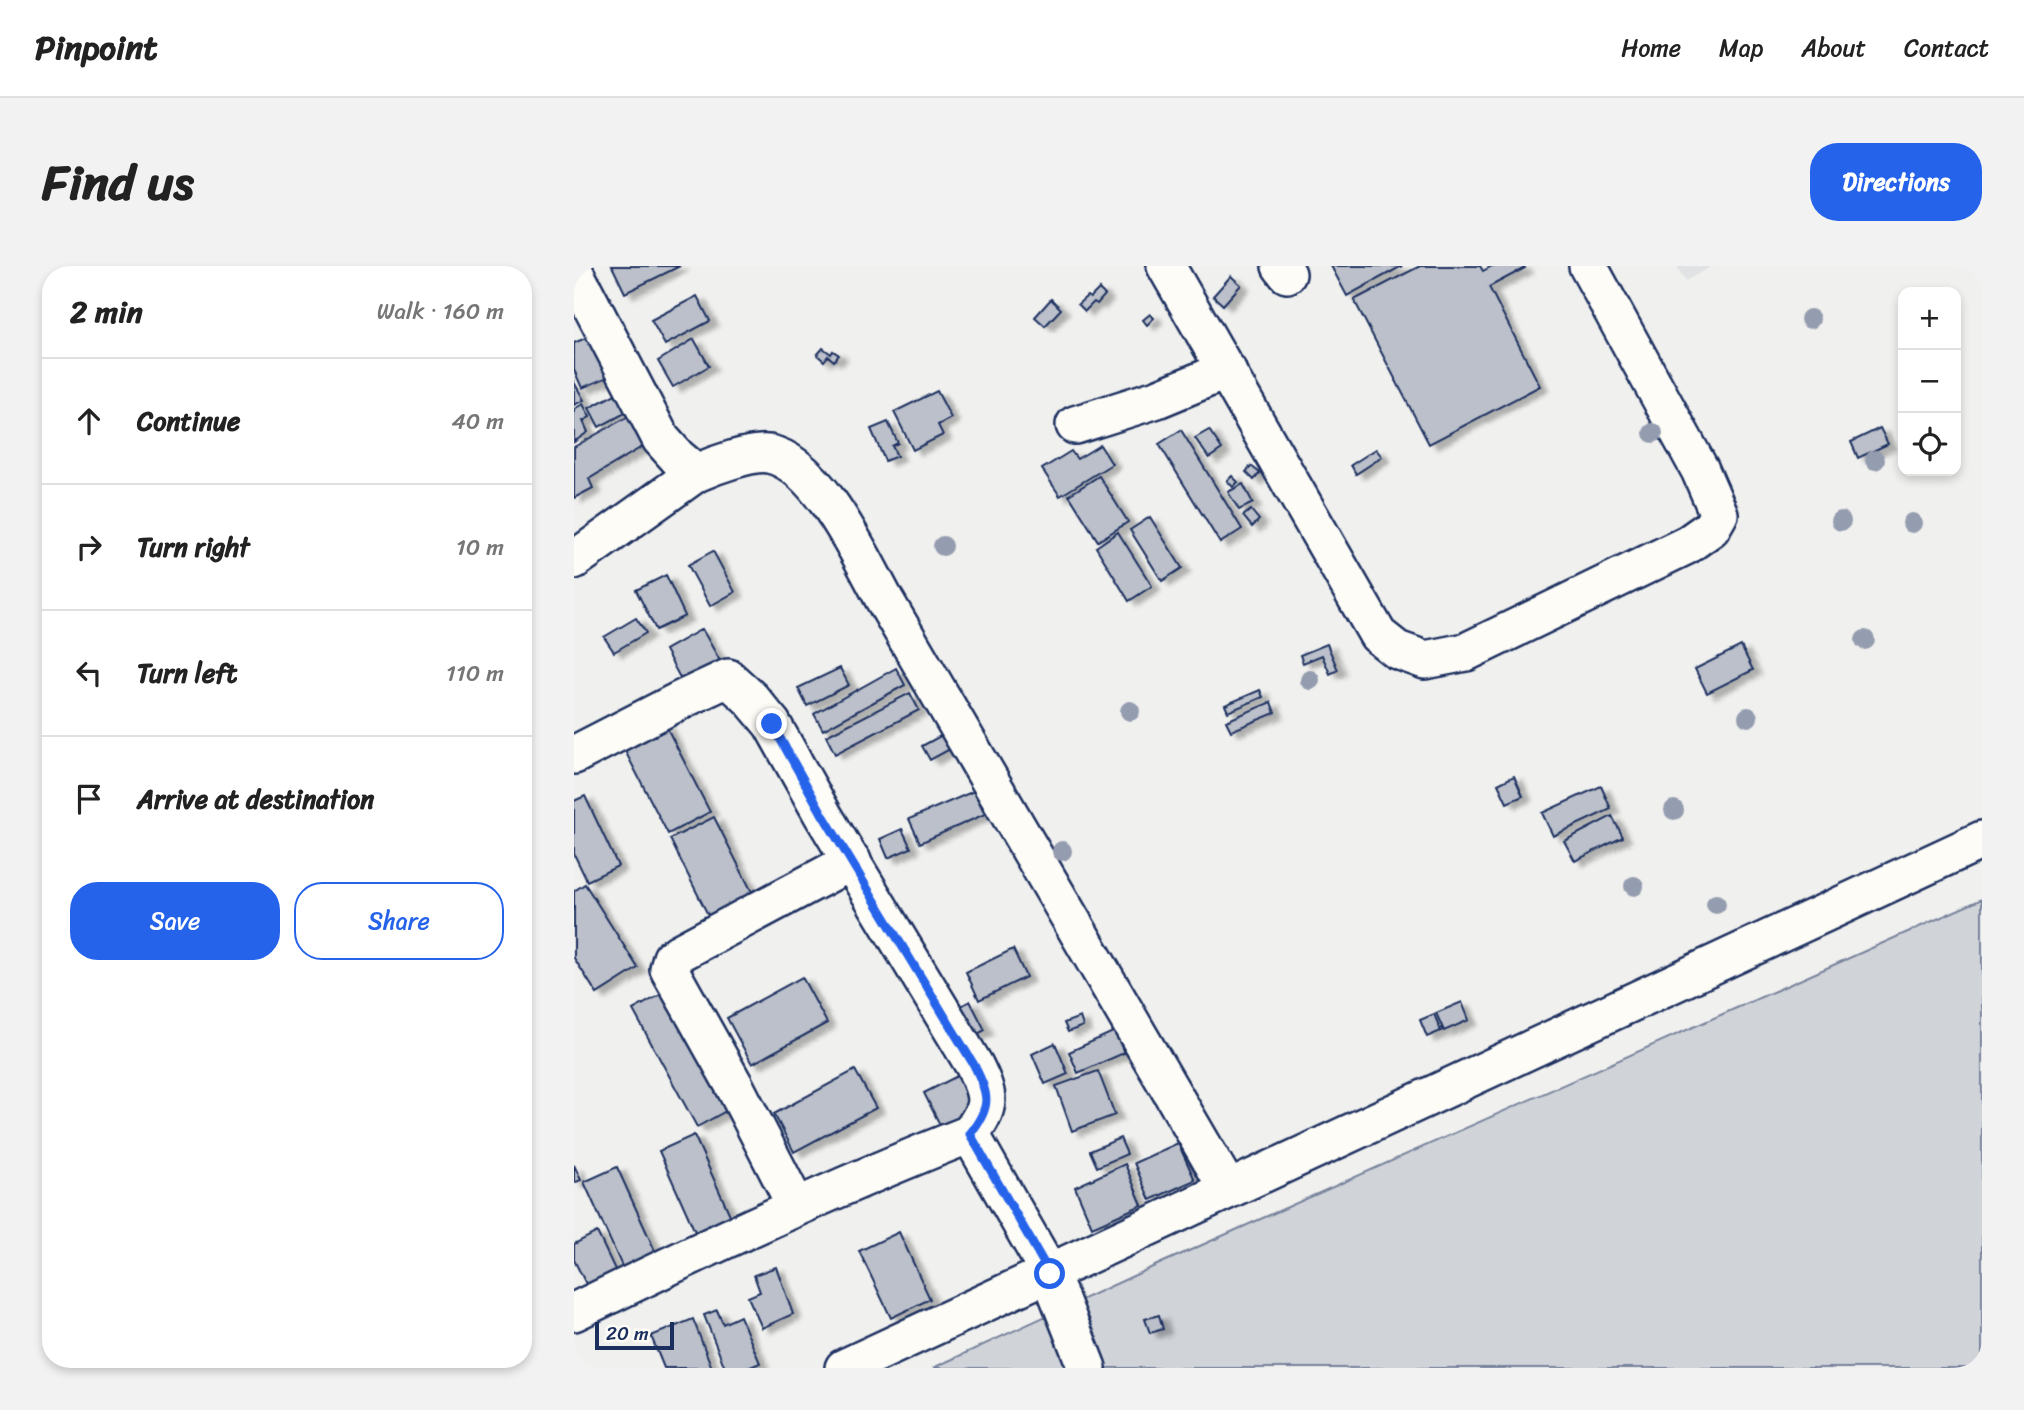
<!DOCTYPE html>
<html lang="en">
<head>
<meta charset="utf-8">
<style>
  body { margin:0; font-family:Sriracha,sans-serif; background:#f2f2f2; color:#222 }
  .controls { position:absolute; right:21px; top:21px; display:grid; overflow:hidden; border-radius:14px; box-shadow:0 4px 10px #0003 }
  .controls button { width:63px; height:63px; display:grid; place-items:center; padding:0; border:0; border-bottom:2px solid #e0e0e0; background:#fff; color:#222; font:35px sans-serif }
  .scale { position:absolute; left:21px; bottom:18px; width:79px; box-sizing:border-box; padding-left:7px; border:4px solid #1b2f5e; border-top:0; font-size:19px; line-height:24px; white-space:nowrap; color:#1b2f5e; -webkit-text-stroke:5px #fdfcf7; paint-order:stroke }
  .stop { position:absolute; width:21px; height:21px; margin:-16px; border:5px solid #2563eb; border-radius:50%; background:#fff }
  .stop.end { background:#2563eb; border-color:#fff; box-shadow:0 2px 7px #0008 }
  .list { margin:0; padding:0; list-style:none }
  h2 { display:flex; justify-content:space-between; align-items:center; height:91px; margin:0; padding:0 28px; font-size:30px }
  h2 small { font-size:23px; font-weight:400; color:#767676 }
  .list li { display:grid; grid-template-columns:46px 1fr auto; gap:21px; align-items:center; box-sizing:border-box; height:126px; padding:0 28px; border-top:2px solid #e0e0e0 }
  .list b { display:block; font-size:26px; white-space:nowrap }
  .list em { font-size:23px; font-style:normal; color:#767676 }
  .actions { display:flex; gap:14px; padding:21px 28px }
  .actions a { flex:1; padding:16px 0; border:2px solid #2563eb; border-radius:28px; text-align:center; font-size:24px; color:#2563eb }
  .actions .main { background:#2563eb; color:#fff }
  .icon { flex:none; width:38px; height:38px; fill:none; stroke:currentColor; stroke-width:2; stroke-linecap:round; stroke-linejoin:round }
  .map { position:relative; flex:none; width:1408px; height:1102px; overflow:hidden; border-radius:28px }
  header { display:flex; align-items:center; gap:42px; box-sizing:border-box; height:98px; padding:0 35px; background:#fff; border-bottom:2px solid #e0e0e0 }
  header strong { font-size:33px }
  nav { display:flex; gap:38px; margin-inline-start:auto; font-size:24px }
  .intro { display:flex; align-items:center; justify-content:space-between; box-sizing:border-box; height:168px; padding:0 42px }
  h1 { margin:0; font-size:49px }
  .button { padding:18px 32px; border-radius:28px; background:#2563eb; color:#fff; font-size:24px; font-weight:700 }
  main { display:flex; gap:42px; padding:0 42px }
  aside { flex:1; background:#fff; border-radius:28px; box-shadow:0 4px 10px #0003 }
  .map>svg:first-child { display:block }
  .built { fill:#e0e2e3 }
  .green { fill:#d0d3d8; stroke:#76819b; stroke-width:2 }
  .building { fill:#bbc0ca; stroke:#1b2f5e; stroke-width:2; filter:url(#shadow) }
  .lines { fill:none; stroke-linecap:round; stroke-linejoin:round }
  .minor-casing { stroke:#1b2f5e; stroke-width:42 }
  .minor { stroke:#fdfcf7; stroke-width:37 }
  .tree { fill:#949caf }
  .route { stroke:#2563eb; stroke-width:9 }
</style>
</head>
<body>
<header>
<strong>Pinpoint</strong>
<nav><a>Home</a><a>Map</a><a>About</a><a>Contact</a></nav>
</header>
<div class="intro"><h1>Find us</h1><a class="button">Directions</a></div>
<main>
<aside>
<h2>2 min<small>Walk · 160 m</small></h2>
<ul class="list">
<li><svg class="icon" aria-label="ahead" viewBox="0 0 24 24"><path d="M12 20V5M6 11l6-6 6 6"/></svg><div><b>Continue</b></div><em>40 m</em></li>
<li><svg class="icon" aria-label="right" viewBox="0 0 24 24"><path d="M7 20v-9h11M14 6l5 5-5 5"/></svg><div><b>Turn right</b></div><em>10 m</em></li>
<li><svg class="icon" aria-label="left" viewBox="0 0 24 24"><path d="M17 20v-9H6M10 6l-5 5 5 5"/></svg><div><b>Turn left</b></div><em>110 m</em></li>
<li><svg class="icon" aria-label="arrive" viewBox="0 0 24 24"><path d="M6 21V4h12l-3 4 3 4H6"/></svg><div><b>Arrive at destination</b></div></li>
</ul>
<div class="actions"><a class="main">Save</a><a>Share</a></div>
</aside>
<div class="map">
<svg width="1408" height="1102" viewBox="0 0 1408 1102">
  <defs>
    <filter id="shadow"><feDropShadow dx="8" dy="4.5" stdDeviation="2" flood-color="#0004"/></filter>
  </defs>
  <rect width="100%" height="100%" fill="#f0f0ee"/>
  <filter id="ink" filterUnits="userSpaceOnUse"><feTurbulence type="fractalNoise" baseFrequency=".0143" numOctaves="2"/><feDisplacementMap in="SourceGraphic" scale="14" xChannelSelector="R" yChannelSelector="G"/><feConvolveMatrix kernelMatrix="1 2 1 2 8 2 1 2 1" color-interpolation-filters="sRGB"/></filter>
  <g filter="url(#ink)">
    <path class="built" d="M1103,0H1139L1111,15Z"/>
    <path class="green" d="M1408,633V1102H359L583,999Z"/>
    <g class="building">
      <path d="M38,0H106L51,27Z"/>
      <path d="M757,0H828L773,30Z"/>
      <path d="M846,0H906L909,5L918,0H949L951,2L915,21L966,120L855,178L780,34Z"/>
      <path d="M657,10L667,19L649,39L639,30Z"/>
      <path d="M525,23L531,29L523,38L520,36L511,45L504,38L513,30L516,32Z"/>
      <path d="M123,30L136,55L91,79L77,54Z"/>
      <path d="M477,33L487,43L471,60L461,51Z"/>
      <path d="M576,48L580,52L573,59L569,54Z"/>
      <path d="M23,67L41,108L8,122L0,104V77Z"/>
      <path d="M120,73L135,100L99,121L84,95Z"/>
      <path d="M249,82L257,88L259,85L265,89L260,95L254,90L250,95L243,89Z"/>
      <path d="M0,116L10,134L0,139Z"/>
      <path d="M363,125L377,152L364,159L369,169L339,184L320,146Z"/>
      <path d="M43,127L53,146L25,161L15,142Z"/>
      <path d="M9,138L16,151L9,155L14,166L0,176V143Z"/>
      <path d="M62,146L81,173L15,213L19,222L0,232V181Z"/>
      <path d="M314,156L324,177L318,180L323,190L311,195L297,163Z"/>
      <path d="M1306,162L1314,178L1284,192L1277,176Z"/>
      <path d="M607,164L668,263L646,277L585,178Z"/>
      <path d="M635,164L648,183L635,192L621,172Z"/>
      <path d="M526,179L538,198L486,230L468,203L497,185L503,193Z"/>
      <path d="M802,183L808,191L782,208L777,199Z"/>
      <path d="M677,200L686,207L680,214L672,206Z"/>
      <path d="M525,210L554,256L524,275L495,229Z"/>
      <path d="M658,210L664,216L659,221L653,215Z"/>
      <path d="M669,218L679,237L665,244L654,226Z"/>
      <path d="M677,244L685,254L678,261L669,250Z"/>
      <path d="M576,251L608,302L588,315L556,264Z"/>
      <path d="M544,266L578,320L555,335L522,281Z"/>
      <path d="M139,285L161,326L136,340L114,299Z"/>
      <path d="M92,309L111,350L82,364L62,324Z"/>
      <path d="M62,352L72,367L40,386L30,371Z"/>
      <path d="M128,363L149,400L111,421L91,384Z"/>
      <path d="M753,378L764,404L756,408L748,389L729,397L726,389Z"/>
      <path d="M1167,380L1179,404L1133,427L1121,403Z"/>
      <path d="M266,402L275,419L233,440L224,422Z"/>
      <path d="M322,402L331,419L249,464L240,448Z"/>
      <path d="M686,424L689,431L654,446L651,439Z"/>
      <path d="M336,427L345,444L261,488L252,470Z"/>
      <path d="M697,436L701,447L657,465L652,455Z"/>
      <path d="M91,458L136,546L94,568L49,481Z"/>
      <path d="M368,469L376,483L356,494L348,480Z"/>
      <path d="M940,510L949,530L933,537L924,518Z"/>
      <path d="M1027,520L1037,543L979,570L968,547Z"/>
      <path d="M400,525L411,548L346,577L335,553Z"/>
      <path d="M11,530L44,600L13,615L0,588V535Z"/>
      <path d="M1038,550L1049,571L1001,595L990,575Z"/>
      <path d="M140,551L179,628L135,651L96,573Z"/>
      <path d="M328,563L337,582L314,592L306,573Z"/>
      <path d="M11,618L64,702L23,728L0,692V625Z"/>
      <path d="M439,683L452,711L405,734L392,706Z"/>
      <path d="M228,711L253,757L178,798L153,752Z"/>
      <path d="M95,724L159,841L123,861L59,744Z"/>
      <path d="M396,735L411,764L400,770L385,741Z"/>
      <path d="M888,736L895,754L870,765L862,747Z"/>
      <path d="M860,748L867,765L853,771L846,754Z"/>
      <path d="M506,751L509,760L494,766L490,757Z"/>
      <path d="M541,765L550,787L504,807L495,786Z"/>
      <path d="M481,777L494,808L471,818L458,788Z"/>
      <path d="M281,804L302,842L220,886L200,848Z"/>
      <path d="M524,805L541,849L498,865L482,820Z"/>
      <path d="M387,808L404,841L367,861L350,827Z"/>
      <path d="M120,869L161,960L126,977L85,885Z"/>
      <path d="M546,872L553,888L523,901L516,885Z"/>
      <path d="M604,877L621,914L576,934L560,897Z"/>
      <path d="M551,898L568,939L518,961L501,921Z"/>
      <path d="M0,899L7,914L0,917Z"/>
      <path d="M43,901L87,998L54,1014L10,916Z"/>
      <path d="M23,966L45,1012L16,1026L0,994V978Z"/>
      <path d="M325,966L356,1033L317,1052L285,985Z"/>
      <path d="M202,1001L219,1048L188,1062L174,1031L186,1026L180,1009Z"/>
      <path d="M143,1044L149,1058L166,1050L186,1097L174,1102H151L130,1049Z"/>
      <path d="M585,1049L589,1063L576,1067L571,1053Z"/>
      <path d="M119,1053L138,1102H90L77,1070Z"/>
    </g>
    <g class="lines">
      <g class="minor-casing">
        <g id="minor">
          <path d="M592,0L804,369L823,384L851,394L892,386L1113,279L1137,262L1145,248L1126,204L1014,0"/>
          <path d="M707,0L713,8"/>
          <path d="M0,6L87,173L104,192L122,207"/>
          <path d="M501,159L583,133L653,104"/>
          <path d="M0,294L122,207C138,200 178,185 195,188C245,198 287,291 310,333L654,923"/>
          <path d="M0,489L109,433L154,412L177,433L198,458L249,549L400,799C416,831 417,840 396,868L476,1008L513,1102"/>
          <path d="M222,940L160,819L95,703L98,692L105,687L278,595"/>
          <path d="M0,1046C131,982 261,921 396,868"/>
          <path d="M270,1102L1408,574"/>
        </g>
      </g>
      <use href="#minor" class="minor"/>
    </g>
    <g class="tree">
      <circle cx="1236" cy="53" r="10"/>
      <circle cx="1079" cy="167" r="10"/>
      <circle cx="1301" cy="194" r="10"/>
      <circle cx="1267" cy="255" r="10"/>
      <circle cx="1338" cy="257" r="10"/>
      <circle cx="369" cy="280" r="10"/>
      <circle cx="1291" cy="374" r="10"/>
      <circle cx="736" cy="414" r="10"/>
      <circle cx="556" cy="445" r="10"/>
      <circle cx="1174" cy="451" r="10"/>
      <circle cx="1100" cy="544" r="10"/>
      <circle cx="488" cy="585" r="10"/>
      <circle cx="1060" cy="620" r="10"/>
      <circle cx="1142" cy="638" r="10"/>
    </g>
  </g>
  <g class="lines" filter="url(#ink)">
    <path class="route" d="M198,458L249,549L400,799C416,831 417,840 396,868L476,1008"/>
  </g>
</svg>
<div class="controls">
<button>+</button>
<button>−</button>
<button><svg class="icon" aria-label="locate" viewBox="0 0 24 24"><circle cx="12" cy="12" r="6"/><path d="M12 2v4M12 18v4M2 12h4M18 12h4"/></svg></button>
</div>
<div class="scale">20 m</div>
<div class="stop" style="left:476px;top:1008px"></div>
<div class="stop end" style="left:198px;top:458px"></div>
</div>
</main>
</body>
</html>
